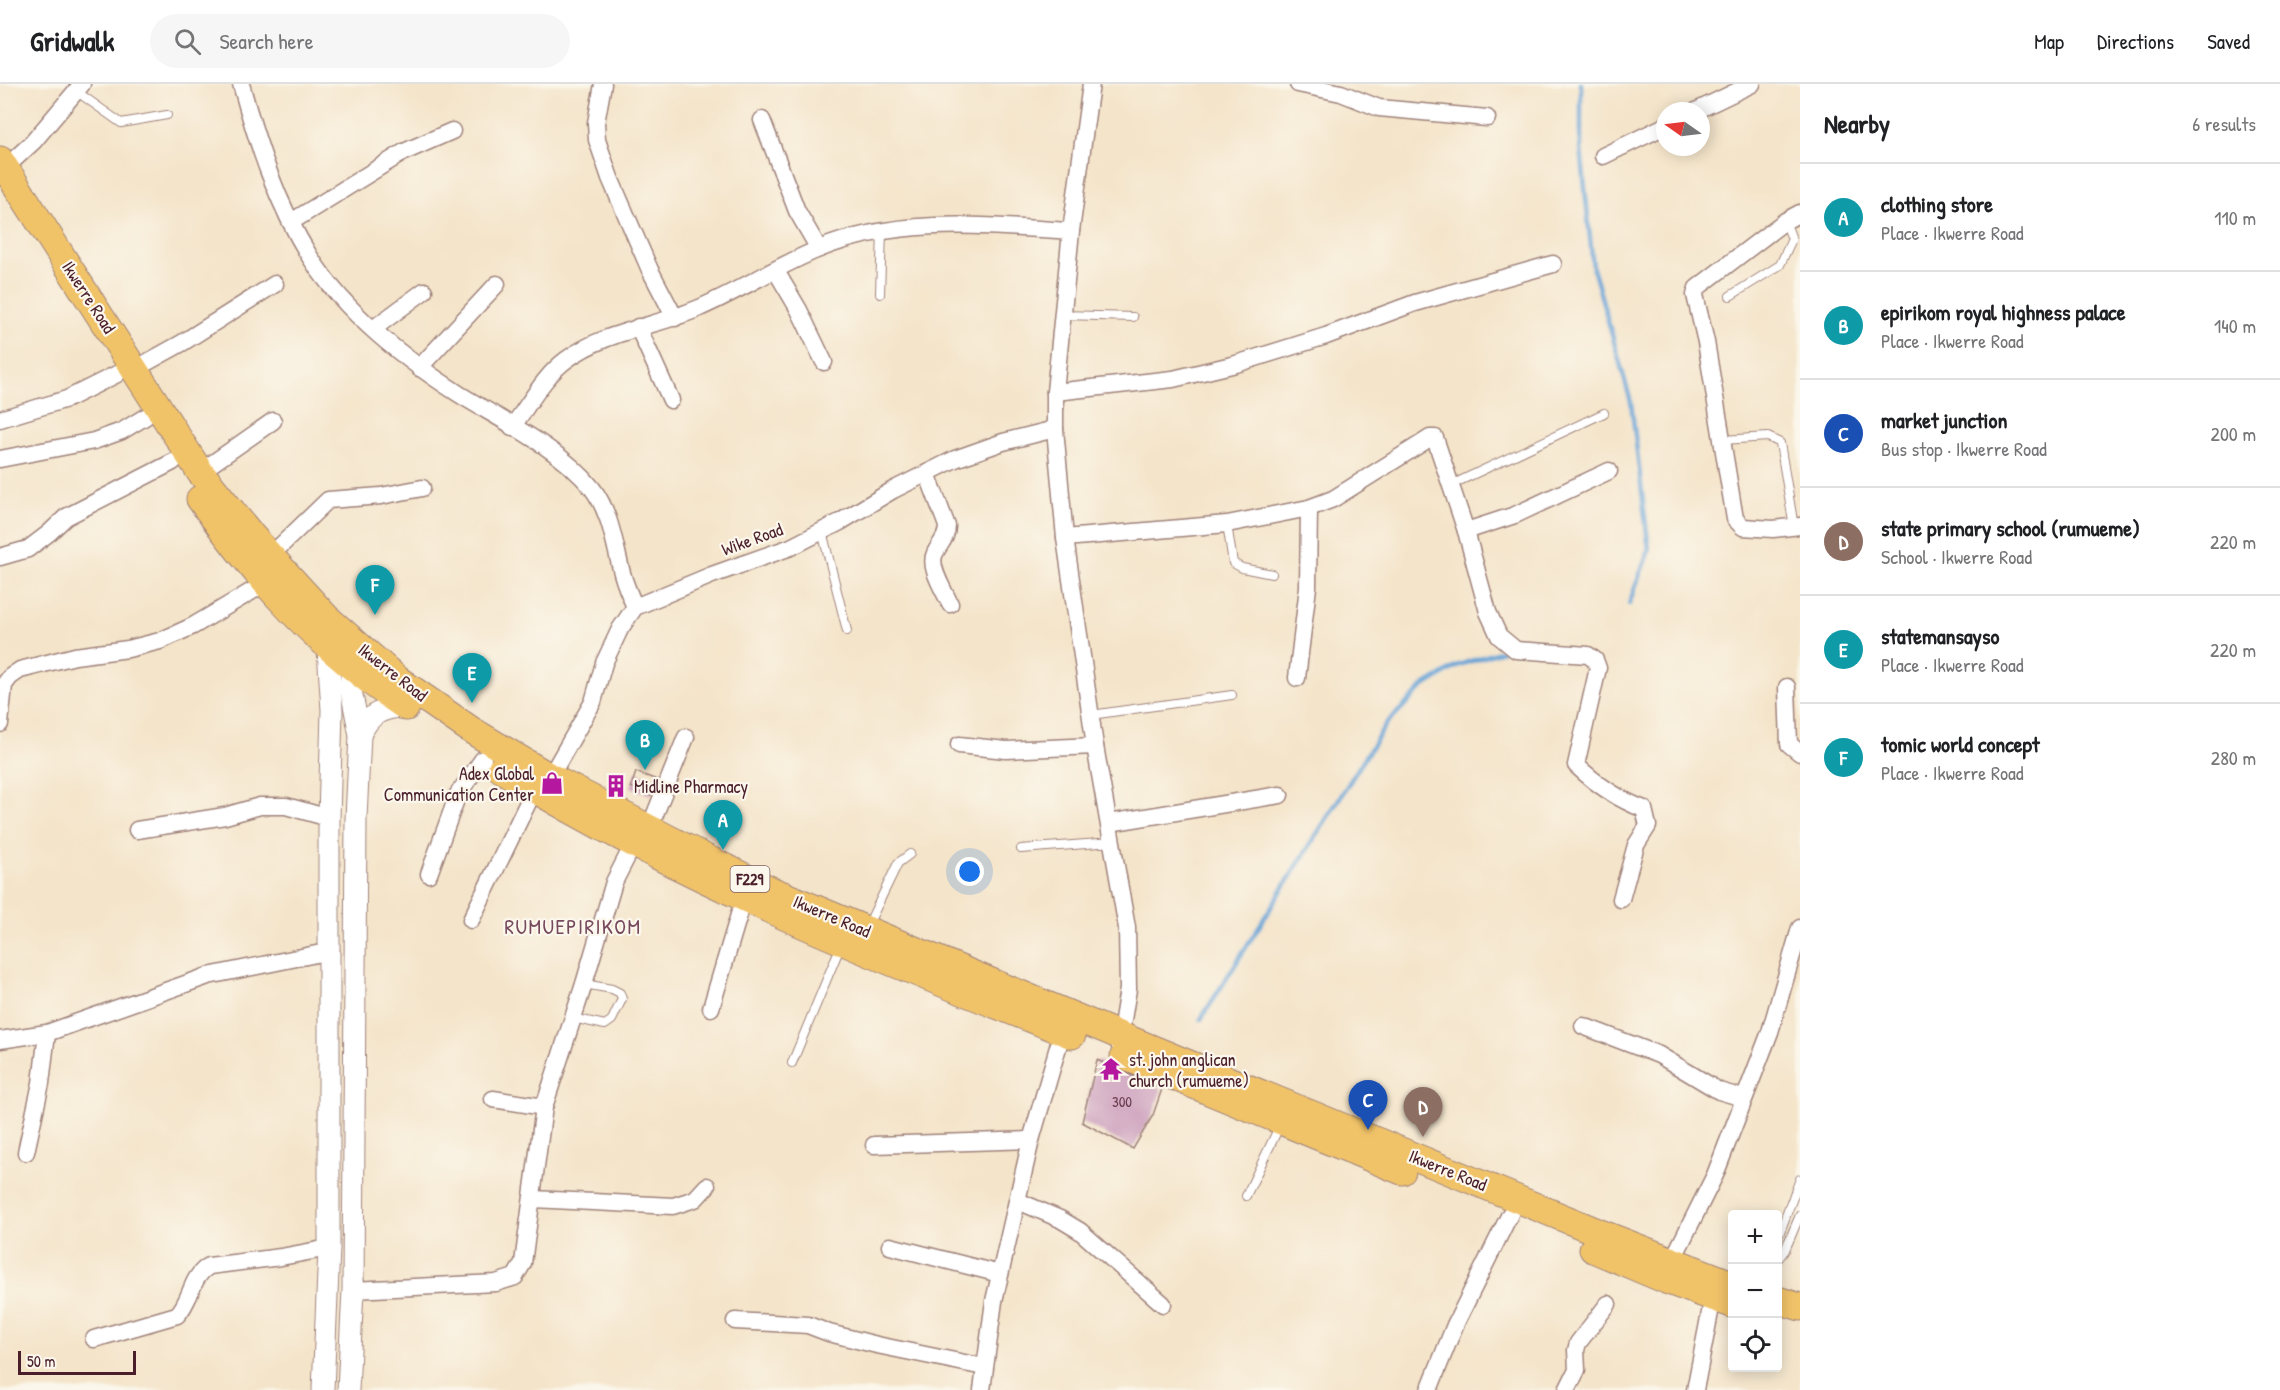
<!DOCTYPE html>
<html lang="en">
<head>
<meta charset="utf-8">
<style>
  body { margin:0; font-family:"Patrick Hand",sans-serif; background:#f6f6f6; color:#202124 }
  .controls { position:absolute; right:18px; bottom:18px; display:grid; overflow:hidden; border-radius:6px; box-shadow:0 3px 15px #0003 }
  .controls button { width:54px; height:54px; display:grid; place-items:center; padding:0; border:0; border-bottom:2px solid #e0e0e0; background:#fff; color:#202124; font:30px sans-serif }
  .compass { position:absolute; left:1656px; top:18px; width:54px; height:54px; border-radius:50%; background:#fff; box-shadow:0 3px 15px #0003; rotate:284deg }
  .scale { position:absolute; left:18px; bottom:15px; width:118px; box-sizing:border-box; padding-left:6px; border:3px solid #4a1f2b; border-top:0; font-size:16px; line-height:21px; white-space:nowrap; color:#4a1f2b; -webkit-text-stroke:4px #fbf7ec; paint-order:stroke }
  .you { position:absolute; left:970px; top:788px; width:21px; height:21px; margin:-15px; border:4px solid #fff; border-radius:50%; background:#1a73e8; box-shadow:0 0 0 9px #1a73e833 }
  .badge { display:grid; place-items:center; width:39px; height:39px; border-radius:50%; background:#b45309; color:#fff; font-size:20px; font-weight:700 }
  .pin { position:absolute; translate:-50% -50px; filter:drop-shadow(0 2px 3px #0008) }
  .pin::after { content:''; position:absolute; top:32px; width:21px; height:18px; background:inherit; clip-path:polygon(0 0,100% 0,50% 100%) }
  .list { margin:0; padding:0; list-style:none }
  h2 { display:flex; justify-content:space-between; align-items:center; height:78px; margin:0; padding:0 24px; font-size:26px }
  h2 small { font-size:20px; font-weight:400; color:#757577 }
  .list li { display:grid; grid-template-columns:39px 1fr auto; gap:18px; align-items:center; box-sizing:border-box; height:108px; padding:0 24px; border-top:2px solid #e0e0e0 }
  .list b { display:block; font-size:22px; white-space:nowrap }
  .list p { margin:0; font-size:20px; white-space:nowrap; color:#757577 }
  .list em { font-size:20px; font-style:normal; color:#757577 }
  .icon { flex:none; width:33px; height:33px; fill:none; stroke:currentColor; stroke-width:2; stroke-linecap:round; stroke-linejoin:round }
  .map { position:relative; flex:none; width:1800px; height:1306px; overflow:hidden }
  header { display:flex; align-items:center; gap:36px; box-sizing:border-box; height:84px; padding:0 30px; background:#fff; border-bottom:2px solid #e0e0e0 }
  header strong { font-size:28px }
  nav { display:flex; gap:33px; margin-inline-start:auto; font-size:21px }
  .search { width:420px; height:54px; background:#f6f6f6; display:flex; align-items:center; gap:15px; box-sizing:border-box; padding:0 21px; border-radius:33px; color:#757577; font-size:22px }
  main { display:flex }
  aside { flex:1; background:#fff }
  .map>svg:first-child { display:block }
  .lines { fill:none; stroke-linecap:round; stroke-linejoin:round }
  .stream { stroke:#63a1d5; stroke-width:4.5 }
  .building { fill:#c796b8 }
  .service-casing { stroke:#9f827a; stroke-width:10 }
  .minor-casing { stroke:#9f827a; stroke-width:19 }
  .tertiary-casing { stroke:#9f827a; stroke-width:23 }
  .primary-casing { stroke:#9f827a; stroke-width:29 }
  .service { stroke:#fff; stroke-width:8 }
  .minor { stroke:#fff; stroke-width:16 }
  .tertiary { stroke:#fff; stroke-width:21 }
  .primary { stroke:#f1c369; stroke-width:27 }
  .labels { text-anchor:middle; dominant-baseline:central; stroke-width:4.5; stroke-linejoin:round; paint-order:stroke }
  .number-label { font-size:15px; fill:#693d4e }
  .shield { fill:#fbf7ec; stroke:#7f6065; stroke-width:1.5 }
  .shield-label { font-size:16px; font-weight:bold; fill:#4a1f2b }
  .street-label { font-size:18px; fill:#4a1f2b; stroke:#fbf7ec }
  .poi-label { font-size:18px; fill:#4a1f2b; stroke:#fbf7ec; text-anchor:start }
  .quarter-label { font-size:21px; letter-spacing:1.5px; fill:#76495c; stroke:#fbf7ec }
</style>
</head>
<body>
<header>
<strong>Gridwalk</strong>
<div class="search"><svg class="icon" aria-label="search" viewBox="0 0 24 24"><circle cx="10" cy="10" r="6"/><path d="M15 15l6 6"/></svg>Search here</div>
<nav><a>Map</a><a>Directions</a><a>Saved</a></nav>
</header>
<main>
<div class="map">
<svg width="1800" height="1306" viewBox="0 0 1800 1306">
  <rect width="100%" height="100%" fill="#fbf7ec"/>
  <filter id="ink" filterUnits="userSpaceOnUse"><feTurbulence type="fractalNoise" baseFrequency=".0167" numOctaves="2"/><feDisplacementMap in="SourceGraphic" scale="12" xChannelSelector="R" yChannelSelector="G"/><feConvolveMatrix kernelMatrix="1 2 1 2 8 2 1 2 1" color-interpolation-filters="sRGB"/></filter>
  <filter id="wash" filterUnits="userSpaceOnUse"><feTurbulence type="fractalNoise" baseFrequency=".008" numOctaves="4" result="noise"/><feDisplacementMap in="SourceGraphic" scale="24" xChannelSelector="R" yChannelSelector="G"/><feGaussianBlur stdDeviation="1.35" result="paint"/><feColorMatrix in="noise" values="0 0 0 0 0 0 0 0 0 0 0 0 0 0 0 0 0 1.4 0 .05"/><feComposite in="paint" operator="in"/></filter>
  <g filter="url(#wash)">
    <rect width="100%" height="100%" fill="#f4e4c9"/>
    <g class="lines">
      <g class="stream">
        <path d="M1581,0V64L1593,184L1631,318L1649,466L1629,520"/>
        <path d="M1201,935L1386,640L1424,602L1459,581L1502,567"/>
      </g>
    </g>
    <g id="blocks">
      <g class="building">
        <path d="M636,688L657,696L651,711L631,703Z"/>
        <path d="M1097,976L1162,1005L1153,1031L1133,1065L1082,1038Z"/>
      </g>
    </g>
  </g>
  <g filter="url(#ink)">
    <use href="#blocks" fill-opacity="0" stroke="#9f827a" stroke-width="1.5"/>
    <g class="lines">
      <g class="service-casing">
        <g id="service">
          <path d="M76,7L121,39L167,31"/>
          <path d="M880,210L882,147"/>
          <path d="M1730,212L1780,181L1792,155L1785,137"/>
          <path d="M1063,231L1133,233"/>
          <path d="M1723,356L1768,353L1780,359L1794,443"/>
          <path d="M1451,401L1604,329"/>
          <path d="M1227,440L1233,479L1242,484L1272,490"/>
          <path d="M822,447L847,547"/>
          <path d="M1091,631L1232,611"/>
          <path d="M1021,765L1112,758"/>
          <path d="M867,843L898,779L910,770"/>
          <path d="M573,934L605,941L612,936L622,915L620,909L612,905L584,900"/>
          <path d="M792,979L841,861"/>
          <path d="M1246,1112L1280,1041"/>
          <path d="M1778,1153L1800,1095"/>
          <path d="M1778,1175L1785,1166L1800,1131"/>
        </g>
      </g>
      <g class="minor-casing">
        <g id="minor">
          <path d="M241,0C257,59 277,120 310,173C346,230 403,274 459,310C501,336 561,365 592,404C611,429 614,459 622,489C625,500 630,512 635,523"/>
          <path d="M603,0L596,39L597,56L610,94L650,186L675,234"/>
          <path d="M1091,0L1071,147L1055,308V345L1065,454L1095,662L1127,844L1128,905L1119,960"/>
          <path d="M1298,0L1341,9L1379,24L1487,34"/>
          <path d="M1696,27L1752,0"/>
          <path d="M762,36L797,127L819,165"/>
          <path d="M1603,72L1665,42"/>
          <path d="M5,84L33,58L82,0"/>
          <path d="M1800,129L1785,137L1697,204L1695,211L1706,258L1735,435L1743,443L1773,445L1800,442"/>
          <path d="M291,138L404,68L452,47"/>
          <path d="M776,187L799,226L824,278"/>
          <path d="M638,243L671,316"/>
          <path d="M373,245L424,207"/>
          <path d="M419,284L497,200"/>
          <path d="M135,285L182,259L275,200"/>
          <path d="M1055,308L1173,295L1236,280L1326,252L1415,219L1553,180"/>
          <path d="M0,335L67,315L117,290"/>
          <path d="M512,343C529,321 543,293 566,276C605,247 654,243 697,225C739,207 777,182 819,165C899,132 987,142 1071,147"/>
          <path d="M0,375L94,357L122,347L145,333"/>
          <path d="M200,388L273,337"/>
          <path d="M927,389L947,442C947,454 940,459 935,469C928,483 944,506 950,520"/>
          <path d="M1466,447L1515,431L1609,387"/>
          <path d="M1065,454L1227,440L1309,424L1333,415L1430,354H1435L1466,447L1488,528L1499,552L1516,566L1588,571L1595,576L1598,584L1576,681C1597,701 1617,715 1644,725L1648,742L1636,761L1621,815"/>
          <path d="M271,471L328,416L381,412L422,404"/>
          <path d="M0,473L28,465L49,449L66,433L173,378"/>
          <path d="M1297,594L1308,503L1309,424"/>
          <path d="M1787,603L1789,660L1800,669"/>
          <path d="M0,640L4,601L10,593L20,586L75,572L128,565L160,557L193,542L264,500"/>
          <path d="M959,661L1006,666L1095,662"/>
          <path d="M550,693L593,618L604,579L620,545L635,523L712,491L791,463L840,438L893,406L955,375L1003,358L1055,345"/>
          <path d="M1109,739L1280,711"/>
          <path d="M649,745L686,653"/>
          <path d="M137,746L225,732L260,722H286L329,734"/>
          <path d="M429,790L458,710L483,675"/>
          <path d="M471,836L534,706"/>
          <path d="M711,924L744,814"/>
          <path d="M1583,942L1659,971L1719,1007L1743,1014"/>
          <path d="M0,956L47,949L208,892L331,867"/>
          <path d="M493,1015L544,1023"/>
          <path d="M874,1061L1031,1056"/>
          <path d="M26,1068L41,999L47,949"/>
          <path d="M533,1115L673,1122L695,1115L707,1102"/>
          <path d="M1018,1117L1060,1135L1080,1147L1163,1220"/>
          <path d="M890,1162L1000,1190"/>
          <path d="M1672,1177L1715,1091L1770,948L1800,844"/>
          <path d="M353,1206L496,1199L515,1193L523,1179L544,1023L584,900L614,798L634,759"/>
          <path d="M735,1237L808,1241L829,1249L877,1261L984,1283"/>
          <path d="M94,1255L177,1231C192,1216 190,1193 209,1182L281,1173L329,1164"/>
          <path d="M982,1306L994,1217L1031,1056L1065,939"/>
          <path d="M1429,1306L1455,1241L1510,1130"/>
          <path d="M1567,1306L1577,1286L1576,1266L1578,1259L1608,1220"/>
          <path d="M1695,1306L1713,1213"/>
        </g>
      </g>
      <g class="tertiary-casing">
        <g id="tertiary">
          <path d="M360,651C371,628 380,626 403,622"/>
          <path d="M323,1306L329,1164V734L332,626L327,551"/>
          <path d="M348,1306L353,1206L356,734L360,651L350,601L355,570"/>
        </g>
      </g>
      <g class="primary-casing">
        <g id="primary">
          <path d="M0,76L200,388L252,452L327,534L397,595L471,646L550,693L708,775L773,807L1121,952L1600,1149L1732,1200"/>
          <path d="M200,415C261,500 319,564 406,623"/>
          <path d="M501,685C680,795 877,874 1072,951"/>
          <path d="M1124,972L1402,1087"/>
          <path d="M1593,1165L1666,1196L1732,1220"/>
          <path d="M1778,1216L1800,1223"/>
        </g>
      </g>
      <use href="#service" class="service"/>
      <use href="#minor" class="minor"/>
      <use href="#tertiary" class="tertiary"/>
      <use href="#primary" class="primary"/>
    </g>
  </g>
  <defs>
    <g id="shop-bare" transform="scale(1.8)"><path d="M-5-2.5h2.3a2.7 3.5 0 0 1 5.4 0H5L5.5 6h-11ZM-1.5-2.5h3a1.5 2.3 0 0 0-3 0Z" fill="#b5179e" stroke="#fbf7ec" stroke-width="2.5" paint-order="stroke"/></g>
    <g id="building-bare" transform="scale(1.8)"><path d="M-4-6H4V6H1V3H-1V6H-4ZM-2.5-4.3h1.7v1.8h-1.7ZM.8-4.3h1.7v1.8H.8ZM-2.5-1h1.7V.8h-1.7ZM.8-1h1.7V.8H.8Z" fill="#b5179e" stroke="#fbf7ec" stroke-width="2.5" paint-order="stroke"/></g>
    <g id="temple-bare" transform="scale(1.8)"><path d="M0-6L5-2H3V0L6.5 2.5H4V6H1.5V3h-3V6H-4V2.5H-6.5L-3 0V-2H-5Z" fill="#b5179e" stroke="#fbf7ec" stroke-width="2.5" paint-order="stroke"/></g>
  </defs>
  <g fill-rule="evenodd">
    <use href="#shop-bare" x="552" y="699"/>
    <use href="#building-bare" x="616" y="702"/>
    <use href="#temple-bare" x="1111" y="985"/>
  </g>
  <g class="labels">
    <g class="number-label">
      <text x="1122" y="1017">300</text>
    </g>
    <rect class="shield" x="730.5" y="782" width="39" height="26" rx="4.5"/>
    <g class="shield-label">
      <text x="750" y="795">F229</text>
    </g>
    <g class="street-label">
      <text transform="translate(89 213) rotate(57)">Ikwerre Road</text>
      <text transform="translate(752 455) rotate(-20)">Wike Road</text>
      <text transform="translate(393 588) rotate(38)">Ikwerre Road</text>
      <text transform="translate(832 832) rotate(23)">Ikwerre Road</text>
      <text transform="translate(1448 1086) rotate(22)">Ikwerre Road</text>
    </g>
    <g class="poi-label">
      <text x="534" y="689" text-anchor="end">Adex Global<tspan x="534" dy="21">Communication Center</tspan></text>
      <text x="634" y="702">Midline Pharmacy</text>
      <text x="1129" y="975">st. john anglican<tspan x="1129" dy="21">church (rumueme)</tspan></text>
    </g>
    <g class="quarter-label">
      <text x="573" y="842">RUMUEPIRIKOM</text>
    </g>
  </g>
</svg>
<div class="controls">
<button>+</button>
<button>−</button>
<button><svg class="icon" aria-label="locate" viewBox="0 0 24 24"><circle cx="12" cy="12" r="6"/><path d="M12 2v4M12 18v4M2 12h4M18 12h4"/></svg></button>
</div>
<svg class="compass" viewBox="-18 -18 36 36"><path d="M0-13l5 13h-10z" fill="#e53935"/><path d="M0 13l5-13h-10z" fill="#757577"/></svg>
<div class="scale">50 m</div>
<div class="you"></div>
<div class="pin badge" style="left:723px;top:766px;background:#0f9aa8">A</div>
<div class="pin badge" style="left:645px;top:686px;background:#0f9aa8">B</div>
<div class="pin badge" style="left:1368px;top:1046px;background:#1a4fb4">C</div>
<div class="pin badge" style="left:1423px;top:1053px;background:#8d6e63">D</div>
<div class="pin badge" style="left:472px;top:619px;background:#0f9aa8">E</div>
<div class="pin badge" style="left:375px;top:531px;background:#0f9aa8">F</div>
</div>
<aside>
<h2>Nearby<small>6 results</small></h2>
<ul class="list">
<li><span class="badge" style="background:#0f9aa8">A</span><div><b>clothing store</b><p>Place · Ikwerre Road</p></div><em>110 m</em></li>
<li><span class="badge" style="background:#0f9aa8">B</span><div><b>epirikom royal highness palace</b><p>Place · Ikwerre Road</p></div><em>140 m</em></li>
<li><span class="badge" style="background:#1a4fb4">C</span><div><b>market junction</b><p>Bus stop · Ikwerre Road</p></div><em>200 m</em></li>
<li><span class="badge" style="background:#8d6e63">D</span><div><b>state primary school (rumueme)</b><p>School · Ikwerre Road</p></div><em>220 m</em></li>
<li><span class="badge" style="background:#0f9aa8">E</span><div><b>statemansayso</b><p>Place · Ikwerre Road</p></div><em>220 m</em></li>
<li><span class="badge" style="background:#0f9aa8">F</span><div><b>tomic world concept</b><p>Place · Ikwerre Road</p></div><em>280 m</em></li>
</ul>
</aside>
</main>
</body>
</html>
